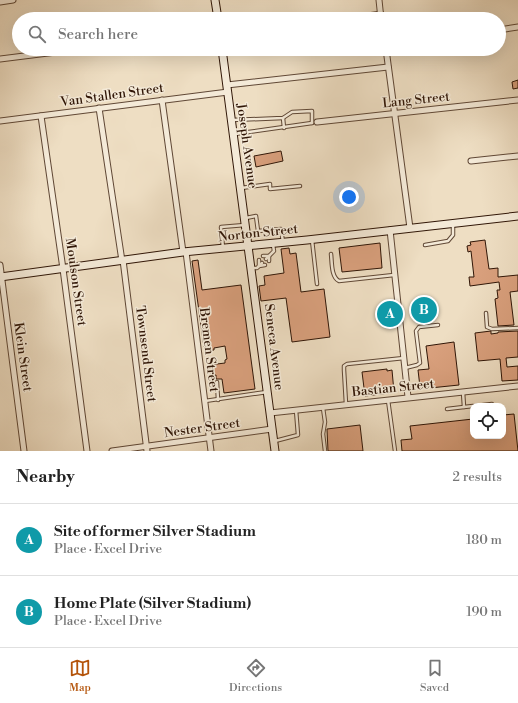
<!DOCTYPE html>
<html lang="en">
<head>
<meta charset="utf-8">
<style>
  body { margin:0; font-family:"Libre Bodoni",serif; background:#f6f6f6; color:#222 }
  .controls { position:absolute; right:12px; bottom:12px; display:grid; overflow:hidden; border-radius:8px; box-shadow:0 4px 16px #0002 }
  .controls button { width:36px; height:36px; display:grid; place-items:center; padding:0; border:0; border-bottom:1px solid #e0e0e0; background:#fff; color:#222; font:20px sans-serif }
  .you { position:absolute; left:349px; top:197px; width:14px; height:14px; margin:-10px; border:3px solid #fff; border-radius:50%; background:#1a73e8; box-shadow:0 0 0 6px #1a73e833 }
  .badge { display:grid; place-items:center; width:26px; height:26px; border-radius:50%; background:#b45309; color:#fff; font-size:13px; font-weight:700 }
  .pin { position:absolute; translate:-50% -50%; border:2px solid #fff; box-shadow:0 1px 4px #0006 }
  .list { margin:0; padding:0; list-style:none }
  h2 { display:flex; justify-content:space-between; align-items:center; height:52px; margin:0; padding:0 16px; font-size:17px }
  h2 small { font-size:13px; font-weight:400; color:#767676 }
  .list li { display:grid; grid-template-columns:26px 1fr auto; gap:12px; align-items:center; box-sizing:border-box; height:72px; padding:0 16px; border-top:1px solid #e0e0e0 }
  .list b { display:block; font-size:15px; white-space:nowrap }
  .list p { margin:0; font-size:13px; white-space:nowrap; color:#767676 }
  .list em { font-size:13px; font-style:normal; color:#767676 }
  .icon { flex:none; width:22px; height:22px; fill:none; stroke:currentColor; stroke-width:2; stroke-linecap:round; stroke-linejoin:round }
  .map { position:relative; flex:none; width:518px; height:451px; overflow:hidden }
  .search { position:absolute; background:#fff; box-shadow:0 4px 16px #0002; left:12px; right:12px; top:12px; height:44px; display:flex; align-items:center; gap:10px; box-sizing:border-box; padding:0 14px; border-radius:22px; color:#767676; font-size:15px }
  .sheet { height:196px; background:#fff }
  nav { display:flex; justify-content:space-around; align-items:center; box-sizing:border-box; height:56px; border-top:1px solid #e0e0e0; background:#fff; font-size:11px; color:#767676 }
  nav a { display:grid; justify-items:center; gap:2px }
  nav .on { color:#b45309 }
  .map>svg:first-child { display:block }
  .building { fill:#d9a07d; stroke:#301607 }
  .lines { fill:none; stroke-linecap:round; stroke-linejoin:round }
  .service-casing { stroke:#604836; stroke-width:4.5 }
  .minor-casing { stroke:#604836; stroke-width:7 }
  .secondary-casing { stroke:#301607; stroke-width:9 }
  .service { stroke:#f4ead8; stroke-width:2.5 }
  .minor { stroke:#f4ead8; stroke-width:5 }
  .secondary { stroke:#f4ead8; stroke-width:7 }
  .labels { text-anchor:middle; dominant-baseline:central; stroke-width:3; stroke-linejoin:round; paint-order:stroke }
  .street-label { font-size:13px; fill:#301607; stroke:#f4ead8 }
</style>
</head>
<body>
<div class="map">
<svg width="518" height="451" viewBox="0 0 518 451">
  <rect width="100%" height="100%" fill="#eedec3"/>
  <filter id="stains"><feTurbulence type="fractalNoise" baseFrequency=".005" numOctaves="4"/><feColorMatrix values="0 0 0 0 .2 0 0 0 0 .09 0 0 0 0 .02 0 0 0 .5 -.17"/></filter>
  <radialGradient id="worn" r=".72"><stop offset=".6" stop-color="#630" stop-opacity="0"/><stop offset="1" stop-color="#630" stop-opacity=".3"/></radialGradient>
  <g class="building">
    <path d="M518,80V88L513,89L512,82Z"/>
    <path d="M281,151L283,161L256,167L254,156Z"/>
    <path d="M485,240L489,269L498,268V277L518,275V291L510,292L514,325L498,326L495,299L498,298L497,290H500L499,282L470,286L469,277H474L471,251L468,252L467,246L471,245L470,242Z"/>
    <path d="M380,243L382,268L342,272L339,248Z"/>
    <path d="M289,248L290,254L296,253L301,292L324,289L330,337L292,342L286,298L261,301L259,286L265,285L264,276L284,273L281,249Z"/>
    <path d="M198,260L202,290L241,285L255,389L224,393L222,379H216V375L211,376L209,365L225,363V360L227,359L225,346L214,348V350L206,351L205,347H204L192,261Z"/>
    <path d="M491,331V334L498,333V332L518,331V357L506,358L507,367L518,366V380L502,381L500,359L478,361L475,333Z"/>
    <path d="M454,342L459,385L430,388V386L420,387L418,370L429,369L426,346Z"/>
    <path d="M387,369V371L392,370L394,392H389V393L365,396L362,372Z"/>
    <path d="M514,414L518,451H402L401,440L412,439L410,426L473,419V436H503V415Z"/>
    <path d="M360,425L363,451H328L327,429Z"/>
  </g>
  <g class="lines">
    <g class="service-casing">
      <g id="service">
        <path d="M283,118L284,128"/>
        <path d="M232,120L283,118L292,112L312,111V123"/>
        <path d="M234,134L312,123"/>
        <path d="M241,188L270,184V189L300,186"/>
        <path d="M246,218L256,216L258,231L281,229L283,242"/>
        <path d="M312,240L317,284"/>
        <path d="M425,245L448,241L453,235V224"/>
        <path d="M223,248L221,227L245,225"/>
        <path d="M331,254C332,262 331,277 339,281L394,275"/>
        <path d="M263,256H269V261"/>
        <path d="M266,259L274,251L273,245"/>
        <path d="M259,260V266L265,265"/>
        <path d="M252,268H257L262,263"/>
        <path d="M486,313L487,327L492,329L518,328"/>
        <path d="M405,368L417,365L420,363L416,331L419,327L438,325"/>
        <path d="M217,382L218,400"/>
        <path d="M463,392L464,407L473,406"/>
        <path d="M388,400L395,451"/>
        <path d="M205,401L267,392"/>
        <path d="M346,404L344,370V366L347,364L404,358"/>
        <path d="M475,406L492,404"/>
        <path d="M323,408L325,422L323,434L325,451"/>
        <path d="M447,409L464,407"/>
        <path d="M275,441L298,435L296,410"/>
      </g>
    </g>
    <g class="minor-casing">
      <g id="minor">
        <path d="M379,0L381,19"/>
        <path d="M0,2L13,0"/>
        <path d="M348,19L381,14"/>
        <path d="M499,30L518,27"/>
        <path d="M386,49L410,228"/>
        <path d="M0,59L80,49"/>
        <path d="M227,85L388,67"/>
        <path d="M162,100L183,252"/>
        <path d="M99,108L122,261"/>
        <path d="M41,116L63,269L87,451"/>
        <path d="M0,121L228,92"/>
        <path d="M317,122L518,100"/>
        <path d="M471,161L518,156"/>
        <path d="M390,230L408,397"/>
        <path d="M186,252L211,451"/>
        <path d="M123,260L147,451"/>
        <path d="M0,265L24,451"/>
        <path d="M270,413L518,386"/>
        <path d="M112,451L272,429"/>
      </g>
    </g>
    <g class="secondary-casing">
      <g id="secondary">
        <path d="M215,0L218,19"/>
        <path d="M222,49L275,451"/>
        <path d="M0,277L183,252L307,240L518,216"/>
      </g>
    </g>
    <use href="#service" class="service"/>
    <use href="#minor" class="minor"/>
    <use href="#secondary" class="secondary"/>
  </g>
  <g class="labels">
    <g class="street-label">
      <text transform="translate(112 95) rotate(-8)">Van Stallen Street</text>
      <text transform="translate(416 100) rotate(-6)">Lang Street</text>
      <text transform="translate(247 146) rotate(82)">Joseph Avenue</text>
      <text transform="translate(258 233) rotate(-6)">Norton Street</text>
      <text transform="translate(76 282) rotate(82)">Moulson Street</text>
      <text transform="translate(274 347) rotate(83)">Seneca Avenue</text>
      <text transform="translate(209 350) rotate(83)">Bremen Street</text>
      <text transform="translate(146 354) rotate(83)">Townsend Street</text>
      <text transform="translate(23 357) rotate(82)">Klein Street</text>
      <text transform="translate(393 388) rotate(-6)">Bastian Street</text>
      <text transform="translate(202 428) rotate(-8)">Nester Street</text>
    </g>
  </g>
  <rect width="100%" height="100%" filter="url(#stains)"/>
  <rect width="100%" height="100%" fill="url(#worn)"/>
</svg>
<div class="controls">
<button><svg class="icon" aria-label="locate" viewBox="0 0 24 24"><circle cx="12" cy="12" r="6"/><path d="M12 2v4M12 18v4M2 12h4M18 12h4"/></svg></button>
</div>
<div class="you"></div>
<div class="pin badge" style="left:390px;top:314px;background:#0f9aa8">A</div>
<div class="pin badge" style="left:424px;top:310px;background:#0f9aa8">B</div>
<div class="search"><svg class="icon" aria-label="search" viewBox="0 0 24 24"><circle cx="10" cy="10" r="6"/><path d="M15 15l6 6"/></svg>Search here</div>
</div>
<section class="sheet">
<h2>Nearby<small>2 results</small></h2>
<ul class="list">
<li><span class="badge" style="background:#0f9aa8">A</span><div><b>Site of former Silver Stadium</b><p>Place · Excel Drive</p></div><em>180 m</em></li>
<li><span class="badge" style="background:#0f9aa8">B</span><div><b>Home Plate (Silver Stadium)</b><p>Place · Excel Drive</p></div><em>190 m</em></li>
</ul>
</section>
<nav>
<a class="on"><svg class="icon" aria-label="map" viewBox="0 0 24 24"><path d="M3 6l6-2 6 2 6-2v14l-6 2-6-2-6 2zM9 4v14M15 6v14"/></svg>Map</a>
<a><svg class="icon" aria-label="directions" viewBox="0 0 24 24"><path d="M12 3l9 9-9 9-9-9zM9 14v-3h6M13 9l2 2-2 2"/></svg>Directions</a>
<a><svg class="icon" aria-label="saved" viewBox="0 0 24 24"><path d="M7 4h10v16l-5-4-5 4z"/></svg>Saved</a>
</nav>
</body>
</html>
